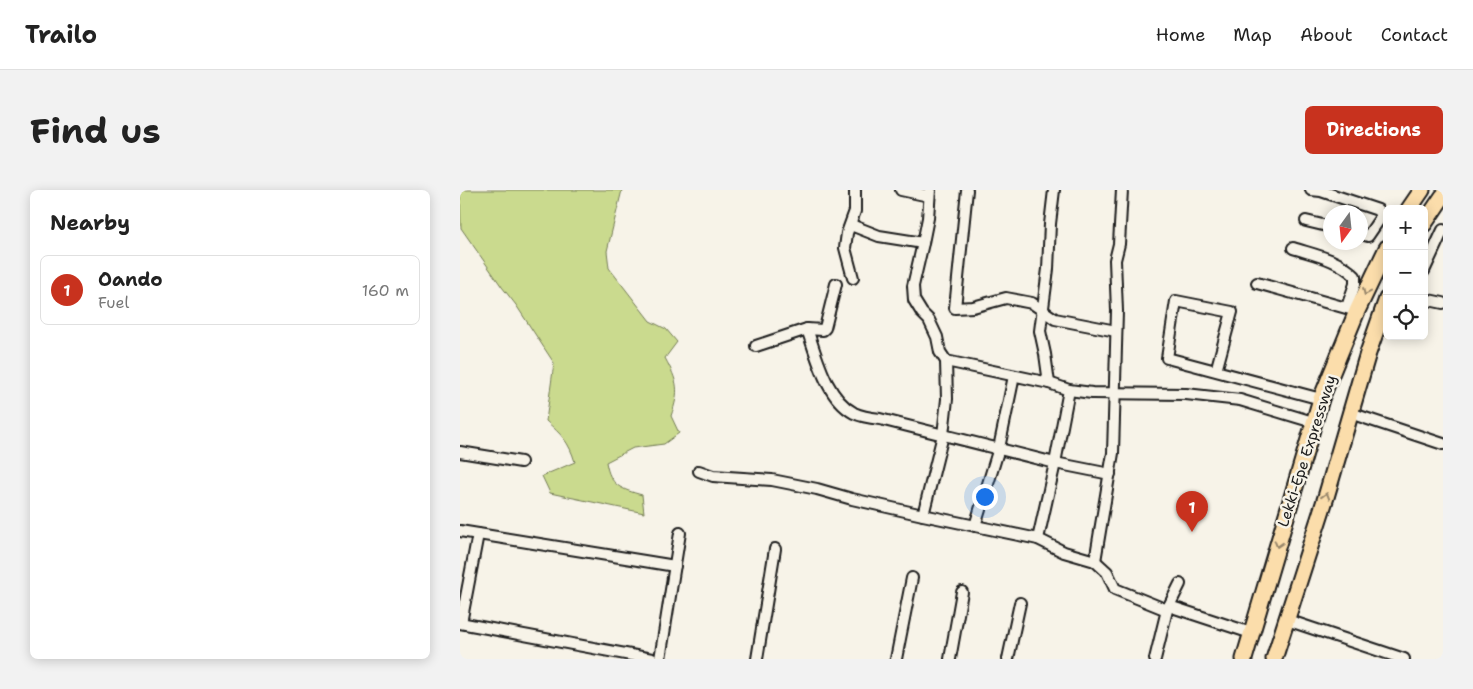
<!DOCTYPE html>
<html lang="en">
<head>
<meta charset="utf-8">
<style>
  body { margin:0; font-family:"Shantell Sans",sans-serif; background:#f2f2f2; color:#222 }
  .controls { position:absolute; right:15px; top:15px; display:grid; overflow:hidden; border-radius:8px; box-shadow:0 2px 12px #0003 }
  .controls button { width:45px; height:45px; display:grid; place-items:center; padding:0; border:0; border-bottom:1px solid #e0e0e0; background:#fff; color:#222; font:25px sans-serif }
  .compass { position:absolute; left:863px; top:15px; width:45px; height:45px; border-radius:50%; background:#fff; box-shadow:0 2px 12px #0003; rotate:195deg }
  .you { position:absolute; left:524px; top:306px; width:18px; height:18px; margin:-12px; border:4px solid #fff; border-radius:50%; background:#1a73e8; box-shadow:0 0 0 8px #1a73e833 }
  .badge { display:grid; place-items:center; width:32px; height:32px; border-radius:50%; background:#c8321e; color:#fff; font-size:16px; font-weight:700 }
  .pin { position:absolute; translate:-50% -41px; filter:drop-shadow(0 1px 2px #0008) }
  .pin::after { content:''; position:absolute; top:26px; width:18px; height:15px; background:inherit; clip-path:polygon(0 0,100% 0,50% 100%) }
  .list { margin:0; padding:0; list-style:none }
  h2 { display:flex; justify-content:space-between; align-items:center; height:65px; margin:0; padding:0 20px; font-size:21px }
  h2 small { font-size:16px; font-weight:400; color:#767676 }
  .list li { display:grid; grid-template-columns:32px 1fr auto; gap:15px; align-items:center; box-sizing:border-box; height:70px; margin:0 10px 10px; padding:0 10px; border:1px solid #e0e0e0; border-radius:8px }
  .list b { display:block; font-size:19px; white-space:nowrap }
  .list p { margin:0; font-size:16px; white-space:nowrap; color:#767676 }
  .list em { font-size:16px; font-style:normal; color:#767676 }
  .icon { flex:none; width:28px; height:28px; fill:none; stroke:currentColor; stroke-width:2; stroke-linecap:round; stroke-linejoin:round }
  .map { position:relative; flex:none; width:983px; height:469px; overflow:hidden; border-radius:8px }
  header { display:flex; align-items:center; gap:30px; box-sizing:border-box; height:70px; padding:0 25px; background:#fff; border-bottom:1px solid #e0e0e0 }
  header strong { font-size:24px }
  nav { display:flex; gap:28px; margin-inline-start:auto; font-size:18px }
  .intro { display:flex; align-items:center; justify-content:space-between; box-sizing:border-box; height:120px; padding:0 30px }
  h1 { margin:0; font-size:35px }
  .button { padding:12px 22px; border-radius:8px; background:#c8321e; color:#fff; font-size:18px; font-weight:700 }
  main { display:flex; gap:30px; padding:0 30px }
  aside { flex:1; background:#fff; border-radius:8px; box-shadow:0 2px 12px #0003 }
  .map>svg:first-child { display:block }
  .green { fill:#cada8e; stroke:#737b55 }
  .lines { fill:none; stroke-linecap:round; stroke-linejoin:round }
  .minor-casing { stroke:#1c1c1c; stroke-width:14 }
  .highway-casing { stroke:#1c1c1c; stroke-width:19 }
  .minor { stroke:#f7f3e8; stroke-width:10 }
  .highway { stroke:#fbddab; stroke-width:15 }
  .oneway { stroke:#97866b }
  .labels { text-anchor:middle; dominant-baseline:central; stroke-width:5; stroke-linejoin:round; paint-order:stroke }
  .street-label { font-size:15px; fill:#1c1c1c; stroke:#f7f3e8 }
</style>
</head>
<body>
<header>
<strong>Trailo</strong>
<nav><a>Home</a><a>Map</a><a>About</a><a>Contact</a></nav>
</header>
<div class="intro"><h1>Find us</h1><a class="button">Directions</a></div>
<main>
<aside>
<h2>Nearby<small></small></h2>
<ul class="list">
<li><span class="badge">1</span><div><b>Oando</b><p>Fuel</p></div><em>160 m</em></li>
</ul>
</aside>
<div class="map">
<svg width="983" height="469" viewBox="0 0 983 469">
  <rect width="100%" height="100%" fill="#f7f3e8"/>
  <filter id="ink" filterUnits="userSpaceOnUse"><feTurbulence type="fractalNoise" baseFrequency=".02" numOctaves="2"/><feDisplacementMap in="SourceGraphic" scale="10" xChannelSelector="R" yChannelSelector="G"/><feConvolveMatrix kernelMatrix="1 2 1 2 8 2 1 2 1" color-interpolation-filters="sRGB"/></filter>
  <g filter="url(#ink)">
    <path class="green" d="M0,0H162L147,61L149,78L190,131L206,139L217,152L205,168C218,192 220,200 211,226L219,243L204,254L173,258L146,272C150,296 161,299 182,305L184,323L90,303L82,286L115,272C109,252 102,245 86,231L94,173L56,115L42,97L1,38Z"/>
    <g class="lines">
      <g class="minor-casing">
        <g id="minor">
          <path d="M441,0L469,6"/>
          <path d="M470,0L468,28L463,53L453,96L454,110L462,123L469,130L477,147L480,162L486,171L589,193L609,200L632,203L726,204L780,210L853,232"/>
          <path d="M507,0L495,118L513,117L546,108L572,113L595,129L656,141"/>
          <path d="M851,0L861,1L918,20L921,27"/>
          <path d="M846,31L871,37"/>
          <path d="M391,35L419,46L463,53"/>
          <path d="M901,44L908,46L921,27L926,29"/>
          <path d="M833,58C855,65 878,69 895,86V94L887,117"/>
          <path d="M964,81L983,40"/>
          <path d="M393,88L385,58L387,43L395,21V0"/>
          <path d="M797,93L897,121"/>
          <path d="M376,94L365,138L363,140L347,139C357,167 366,208 394,223C402,227 411,228 420,229L595,273L650,284"/>
          <path d="M964,109L983,113"/>
          <path d="M296,156L347,139"/>
          <path d="M756,181L772,122L716,111L707,168L861,209"/>
          <path d="M589,193L585,164L580,141L588,79L590,34L594,0"/>
          <path d="M890,223L983,254"/>
          <path d="M0,262L61,272"/>
          <path d="M239,281L253,286L312,290L357,299L392,309L463,325L578,349L604,362L635,371L653,263L657,121L655,70L659,54L662,0"/>
          <path d="M463,325L483,245L487,209L486,171"/>
          <path d="M515,336L539,258L554,186"/>
          <path d="M0,341L215,376"/>
          <path d="M578,349L595,273L609,200"/>
          <path d="M635,371L647,382L655,399L707,420"/>
          <path d="M709,416L791,443"/>
          <path d="M827,430L944,469"/>
          <path d="M0,433L192,469"/>
          <path d="M1,433L18,344"/>
          <path d="M200,469L220,343"/>
          <path d="M297,469L315,359"/>
          <path d="M436,469L452,388"/>
          <path d="M490,469L502,402"/>
          <path d="M548,469L560,413"/>
          <path d="M695,469L707,420L720,394"/>
        </g>
      </g>
      <g class="highway-casing">
        <g id="highway">
          <path d="M949,19L962,0"/>
          <path d="M964,34L983,6"/>
          <path d="M784,469L861,209L897,121L927,58"/>
          <path d="M814,469L866,307L908,163L927,109"/>
        </g>
      </g>
      <use href="#minor" class="minor"/>
      <use href="#highway" class="highway"/>
    </g>
    <defs><path id="oneway-chevron" d="M-2-3.5L2.5 0L-2 3.5" fill="none" stroke-width="1.6" stroke-linecap="round" stroke-linejoin="round" transform="scale(1.25)"/></defs>
    <g class="oneway">
      <use href="#oneway-chevron" transform="translate(906 102) rotate(115)"/>
      <use href="#oneway-chevron" transform="translate(866 306) rotate(-73)"/>
      <use href="#oneway-chevron" transform="translate(818 354) rotate(107)"/>
    </g>
  </g>
  <g class="labels">
    <g class="street-label">
      <text transform="translate(847 261) rotate(-72)">Lekki-Epe Expressway</text>
    </g>
  </g>
</svg>
<div class="controls">
<button>+</button>
<button>−</button>
<button><svg class="icon" aria-label="locate" viewBox="0 0 24 24"><circle cx="12" cy="12" r="6"/><path d="M12 2v4M12 18v4M2 12h4M18 12h4"/></svg></button>
</div>
<svg class="compass" viewBox="-18 -18 36 36"><path d="M0-13l5 13h-10z" fill="#e53935"/><path d="M0 13l5-13h-10z" fill="#767676"/></svg>
<div class="you"></div>
<div class="pin badge" style="left:732px;top:342px">1</div>
</div>
</main>
</body>
</html>
